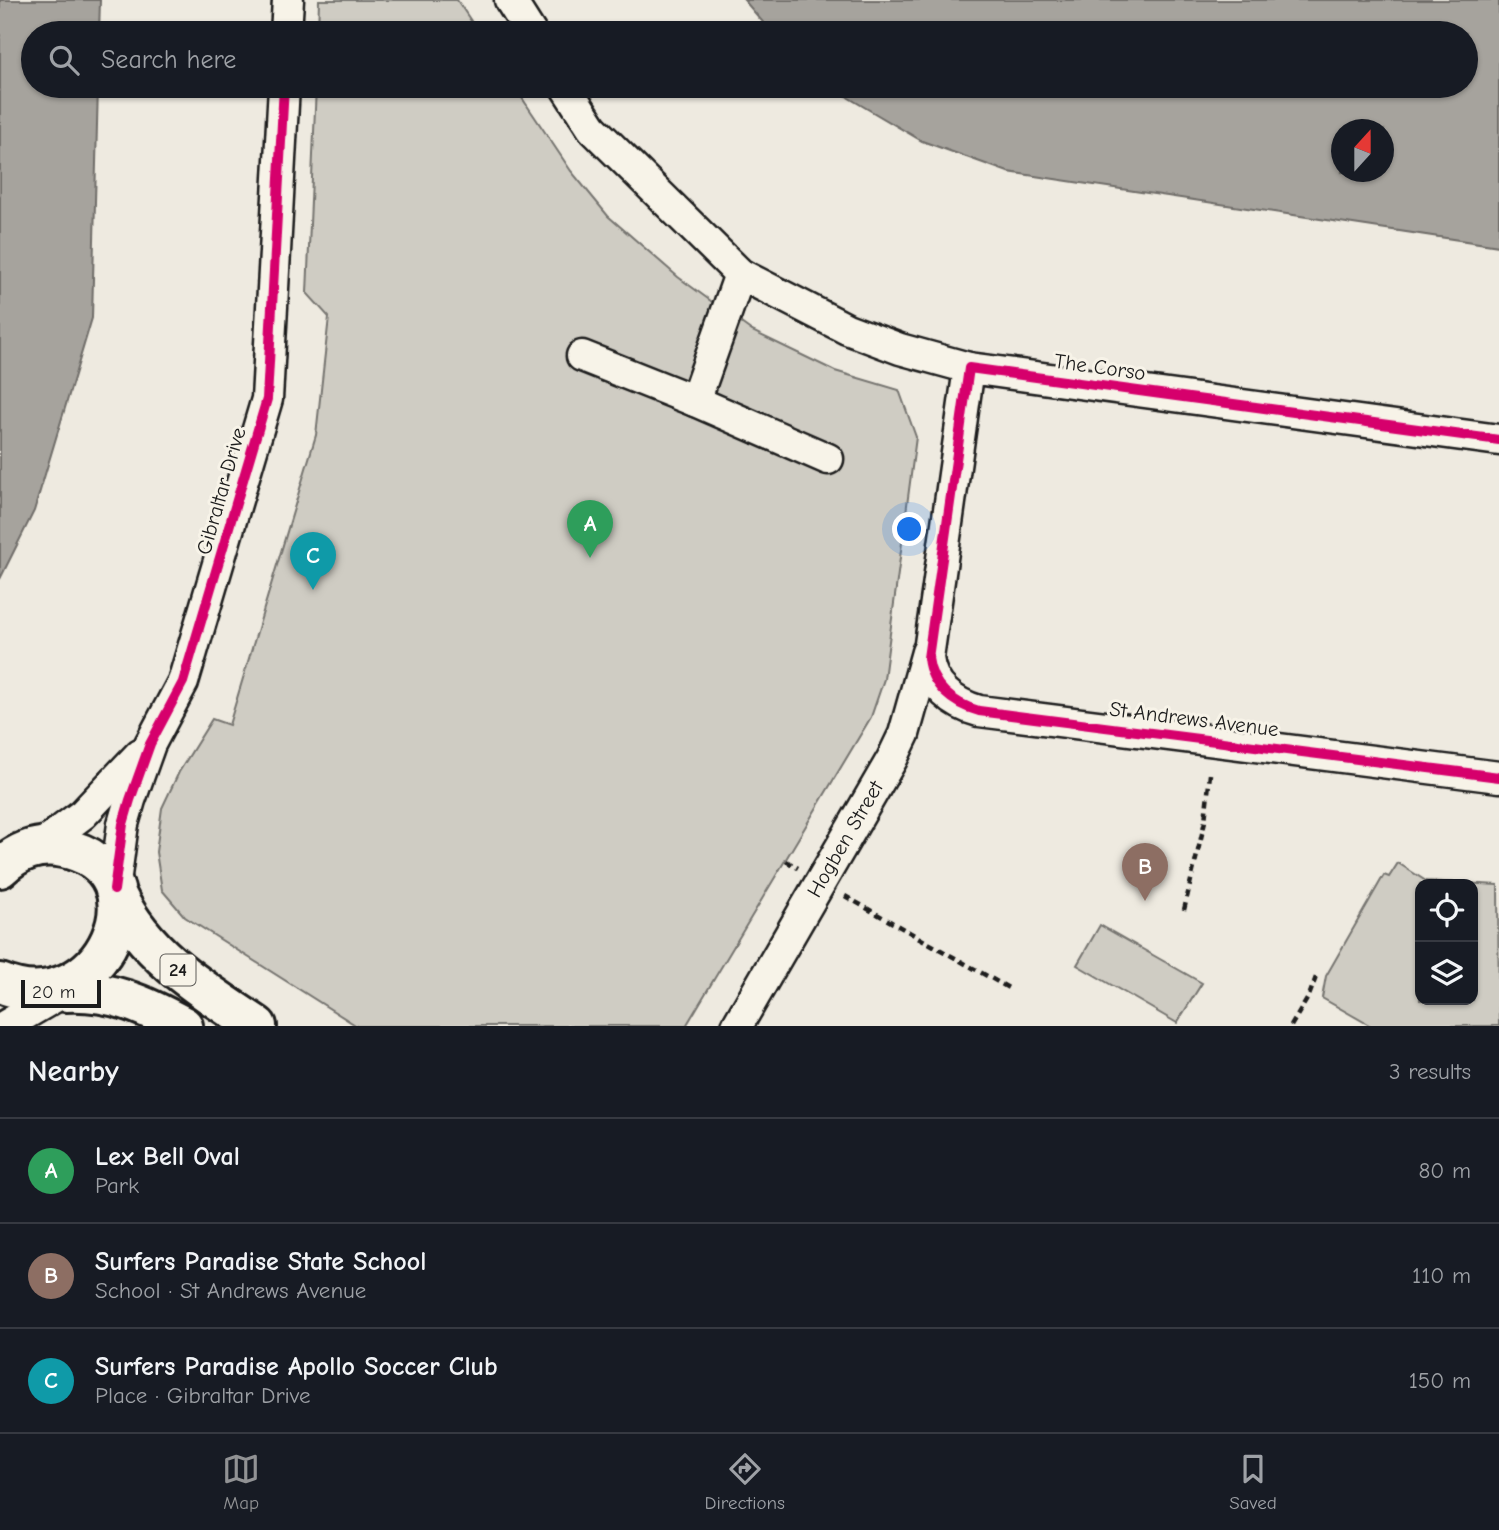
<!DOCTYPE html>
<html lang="en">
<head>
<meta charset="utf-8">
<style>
  body { margin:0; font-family:"Comic Neue",sans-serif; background:#20242c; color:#f1f3f6 }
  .controls { position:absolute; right:21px; bottom:21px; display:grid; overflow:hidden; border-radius:14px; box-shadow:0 2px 5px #0004 }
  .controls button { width:63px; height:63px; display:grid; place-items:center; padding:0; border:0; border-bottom:2px solid #363941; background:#171b24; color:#f1f3f6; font:35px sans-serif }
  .compass { position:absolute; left:1331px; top:119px; width:63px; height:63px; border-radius:50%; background:#171b24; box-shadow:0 2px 5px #0004; rotate:21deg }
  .scale { position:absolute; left:21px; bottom:18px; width:80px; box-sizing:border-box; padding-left:7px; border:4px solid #1c1c1c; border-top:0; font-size:19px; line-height:24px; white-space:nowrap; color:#1c1c1c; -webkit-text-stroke:5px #f7f3e8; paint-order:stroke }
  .you { position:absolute; left:910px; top:530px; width:24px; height:24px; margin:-18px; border:5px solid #fff; border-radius:50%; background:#1a73e8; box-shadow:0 0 0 10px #1a73e833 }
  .badge { display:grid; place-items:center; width:46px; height:46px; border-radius:50%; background:#919294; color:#fff; font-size:23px; font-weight:700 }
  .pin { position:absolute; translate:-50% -58px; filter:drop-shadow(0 2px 4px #0008) }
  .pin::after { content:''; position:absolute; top:37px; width:24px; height:21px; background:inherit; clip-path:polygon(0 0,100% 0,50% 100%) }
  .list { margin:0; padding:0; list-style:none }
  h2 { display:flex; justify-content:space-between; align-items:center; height:91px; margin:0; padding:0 28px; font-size:30px }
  h2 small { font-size:23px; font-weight:400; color:#9ea1a6 }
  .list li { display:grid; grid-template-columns:46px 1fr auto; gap:21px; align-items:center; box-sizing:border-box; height:105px; padding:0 28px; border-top:2px solid #363941 }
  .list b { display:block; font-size:26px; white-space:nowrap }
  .list p { margin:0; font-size:23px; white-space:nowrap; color:#9ea1a6 }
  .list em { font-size:23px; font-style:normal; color:#9ea1a6 }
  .icon { flex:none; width:38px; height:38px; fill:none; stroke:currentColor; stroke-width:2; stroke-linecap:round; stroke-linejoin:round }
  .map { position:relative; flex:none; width:1499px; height:1026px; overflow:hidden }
  .search { position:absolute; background:#171b24; box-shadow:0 2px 5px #0004; left:21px; right:21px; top:21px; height:77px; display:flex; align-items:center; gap:18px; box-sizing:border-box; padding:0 24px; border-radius:38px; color:#9ea1a6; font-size:26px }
  .sheet { height:406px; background:#171b24 }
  nav { display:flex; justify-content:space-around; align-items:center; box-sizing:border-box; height:98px; border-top:2px solid #363941; background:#171b24; font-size:19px; color:#9ea1a6 }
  nav a { display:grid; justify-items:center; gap:4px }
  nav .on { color:#919294 }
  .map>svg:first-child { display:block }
  .green { fill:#cfccc3; stroke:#767470; stroke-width:2; fill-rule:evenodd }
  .water { fill:#a6a39d; stroke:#6f6d69; stroke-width:2; fill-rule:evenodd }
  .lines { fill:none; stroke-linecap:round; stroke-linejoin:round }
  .minor-casing { stroke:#1c1c1c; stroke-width:35 }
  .major-casing { stroke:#1c1c1c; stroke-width:44 }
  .path { stroke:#1c1c1c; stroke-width:4.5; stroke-dasharray:7 5; stroke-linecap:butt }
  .minor { stroke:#f7f3e8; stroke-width:30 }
  .major { stroke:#f7f3e8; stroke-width:38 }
  .cycleway-casing { stroke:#f7f3e8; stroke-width:15 }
  .cycleway { stroke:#d6006c; stroke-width:10 }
  .labels { text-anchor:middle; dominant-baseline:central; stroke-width:6; stroke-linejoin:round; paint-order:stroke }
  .shield { fill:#f7f3e8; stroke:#5e5c59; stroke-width:2 }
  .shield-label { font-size:19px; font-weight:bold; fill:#1c1c1c }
  .street-label { font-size:21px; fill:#1c1c1c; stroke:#f7f3e8 }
</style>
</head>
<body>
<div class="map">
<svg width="1499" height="1026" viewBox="0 0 1499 1026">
  <rect width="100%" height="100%" fill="#eeeae0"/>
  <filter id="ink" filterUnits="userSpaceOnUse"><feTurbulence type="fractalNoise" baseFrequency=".0143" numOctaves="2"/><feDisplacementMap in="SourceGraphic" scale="14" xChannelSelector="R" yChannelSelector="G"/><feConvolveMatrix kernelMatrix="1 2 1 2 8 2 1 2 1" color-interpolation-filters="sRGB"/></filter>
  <g filter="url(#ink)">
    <g class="green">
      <path d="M319,0H457L479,33H318Z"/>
      <path d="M316,86H514L571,171L608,216L678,277L752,331L835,371L899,390L916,437L884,679L871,717L686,1026H357L185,917L162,890L156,852L162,808L179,772L212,719L229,725L316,435L329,317L307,293Z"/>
      <path d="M1398,863L1426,881L1498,885L1499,1026H1371L1322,998L1326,976L1384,875L1389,877ZM1420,884H1473V1000H1420Z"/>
      <path d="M1100,925L1202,983L1177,1023L1077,965Z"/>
    </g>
    <g class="water">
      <path d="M0,0H100L99,33H33V86H98L92,318L34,511L0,579Z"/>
      <path d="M744,0H1499V246L1008,172L922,141L849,98L834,86H1466V33H772ZM1342,130H1384V172H1342Z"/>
    </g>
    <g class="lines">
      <g class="minor-casing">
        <g id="minor">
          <path d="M510,0L531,33"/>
          <path d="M286,33L288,0"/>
          <path d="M565,86L592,128L740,274L847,329L900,349L969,368"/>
          <path d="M740,274L695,401L828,459"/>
          <path d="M582,356L695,401"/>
          <path d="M1499,440L969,368L928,658C931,686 953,704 979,711L1499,777"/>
          <path d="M39,847L83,814L140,754"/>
          <path d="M114,890L123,824L130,800L150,744L183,682L267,399L284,86"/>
          <path d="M5,1026L58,995"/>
          <path d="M737,1026L892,759L904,734L927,652"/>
        </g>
      </g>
      <g class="major-casing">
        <g id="major">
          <path d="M0,868C18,851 38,843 63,848C171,869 102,1026 0,983"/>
          <path d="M117,896C146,956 203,990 257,1026"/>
          <path d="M66,992C111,990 143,1004 183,1026"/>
        </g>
      </g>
      <g class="path">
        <path d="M786,861L798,868"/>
        <path d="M845,896L1012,990"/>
        <path d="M1184,910L1205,821L1210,774"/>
        <path d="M1291,1026L1309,996L1316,977"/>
      </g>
      <use href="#minor" class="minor"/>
      <use href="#major" class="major"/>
      <g class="cycleway-casing">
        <g id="cycleway">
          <path d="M1499,440L969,368L928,658C931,686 953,704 979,711L1499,777"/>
          <path d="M114,890L123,824L130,800L150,744L183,682L267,399L284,86"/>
        </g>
      </g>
      <use href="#cycleway" class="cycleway"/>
    </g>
  </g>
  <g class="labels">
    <rect class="shield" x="160.5" y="954.5" width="35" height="31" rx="5"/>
    <g class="shield-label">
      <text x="178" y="970">24</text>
    </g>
    <g class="street-label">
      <text transform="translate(1100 367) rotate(8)">The Corso</text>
      <text transform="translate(221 491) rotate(-74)">Gibraltar Drive</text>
      <text transform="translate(1194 719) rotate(7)">St Andrews Avenue</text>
      <text transform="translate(845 839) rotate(-60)">Hogben Street</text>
    </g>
  </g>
</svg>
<div class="controls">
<button><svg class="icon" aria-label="locate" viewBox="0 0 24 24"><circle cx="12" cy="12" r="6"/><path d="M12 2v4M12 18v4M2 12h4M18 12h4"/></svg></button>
<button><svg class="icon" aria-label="layers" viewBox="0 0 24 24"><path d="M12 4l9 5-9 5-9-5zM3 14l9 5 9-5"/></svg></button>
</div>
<svg class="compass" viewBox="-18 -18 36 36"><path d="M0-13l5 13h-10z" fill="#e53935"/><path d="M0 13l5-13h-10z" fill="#9ea1a6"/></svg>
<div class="scale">20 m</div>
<div class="you"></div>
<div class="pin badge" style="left:590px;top:558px;background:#2e9e5b">A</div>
<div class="pin badge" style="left:1145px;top:901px;background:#8d6e63">B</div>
<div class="pin badge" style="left:313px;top:590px;background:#0f9aa8">C</div>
<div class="search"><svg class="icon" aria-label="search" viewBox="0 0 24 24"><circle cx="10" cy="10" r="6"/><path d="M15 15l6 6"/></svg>Search here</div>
</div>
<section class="sheet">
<h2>Nearby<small>3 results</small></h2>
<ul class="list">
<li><span class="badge" style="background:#2e9e5b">A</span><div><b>Lex Bell Oval</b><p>Park</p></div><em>80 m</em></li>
<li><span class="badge" style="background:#8d6e63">B</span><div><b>Surfers Paradise State School</b><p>School · St Andrews Avenue</p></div><em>110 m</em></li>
<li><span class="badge" style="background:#0f9aa8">C</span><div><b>Surfers Paradise Apollo Soccer Club</b><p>Place · Gibraltar Drive</p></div><em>150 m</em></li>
</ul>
</section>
<nav>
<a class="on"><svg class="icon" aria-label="map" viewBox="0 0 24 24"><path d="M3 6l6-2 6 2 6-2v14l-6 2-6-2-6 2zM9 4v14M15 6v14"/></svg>Map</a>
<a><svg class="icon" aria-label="directions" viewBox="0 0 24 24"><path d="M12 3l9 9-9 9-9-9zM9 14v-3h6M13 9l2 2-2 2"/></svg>Directions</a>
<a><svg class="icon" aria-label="saved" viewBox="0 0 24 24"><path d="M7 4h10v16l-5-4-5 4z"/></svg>Saved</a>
</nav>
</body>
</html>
